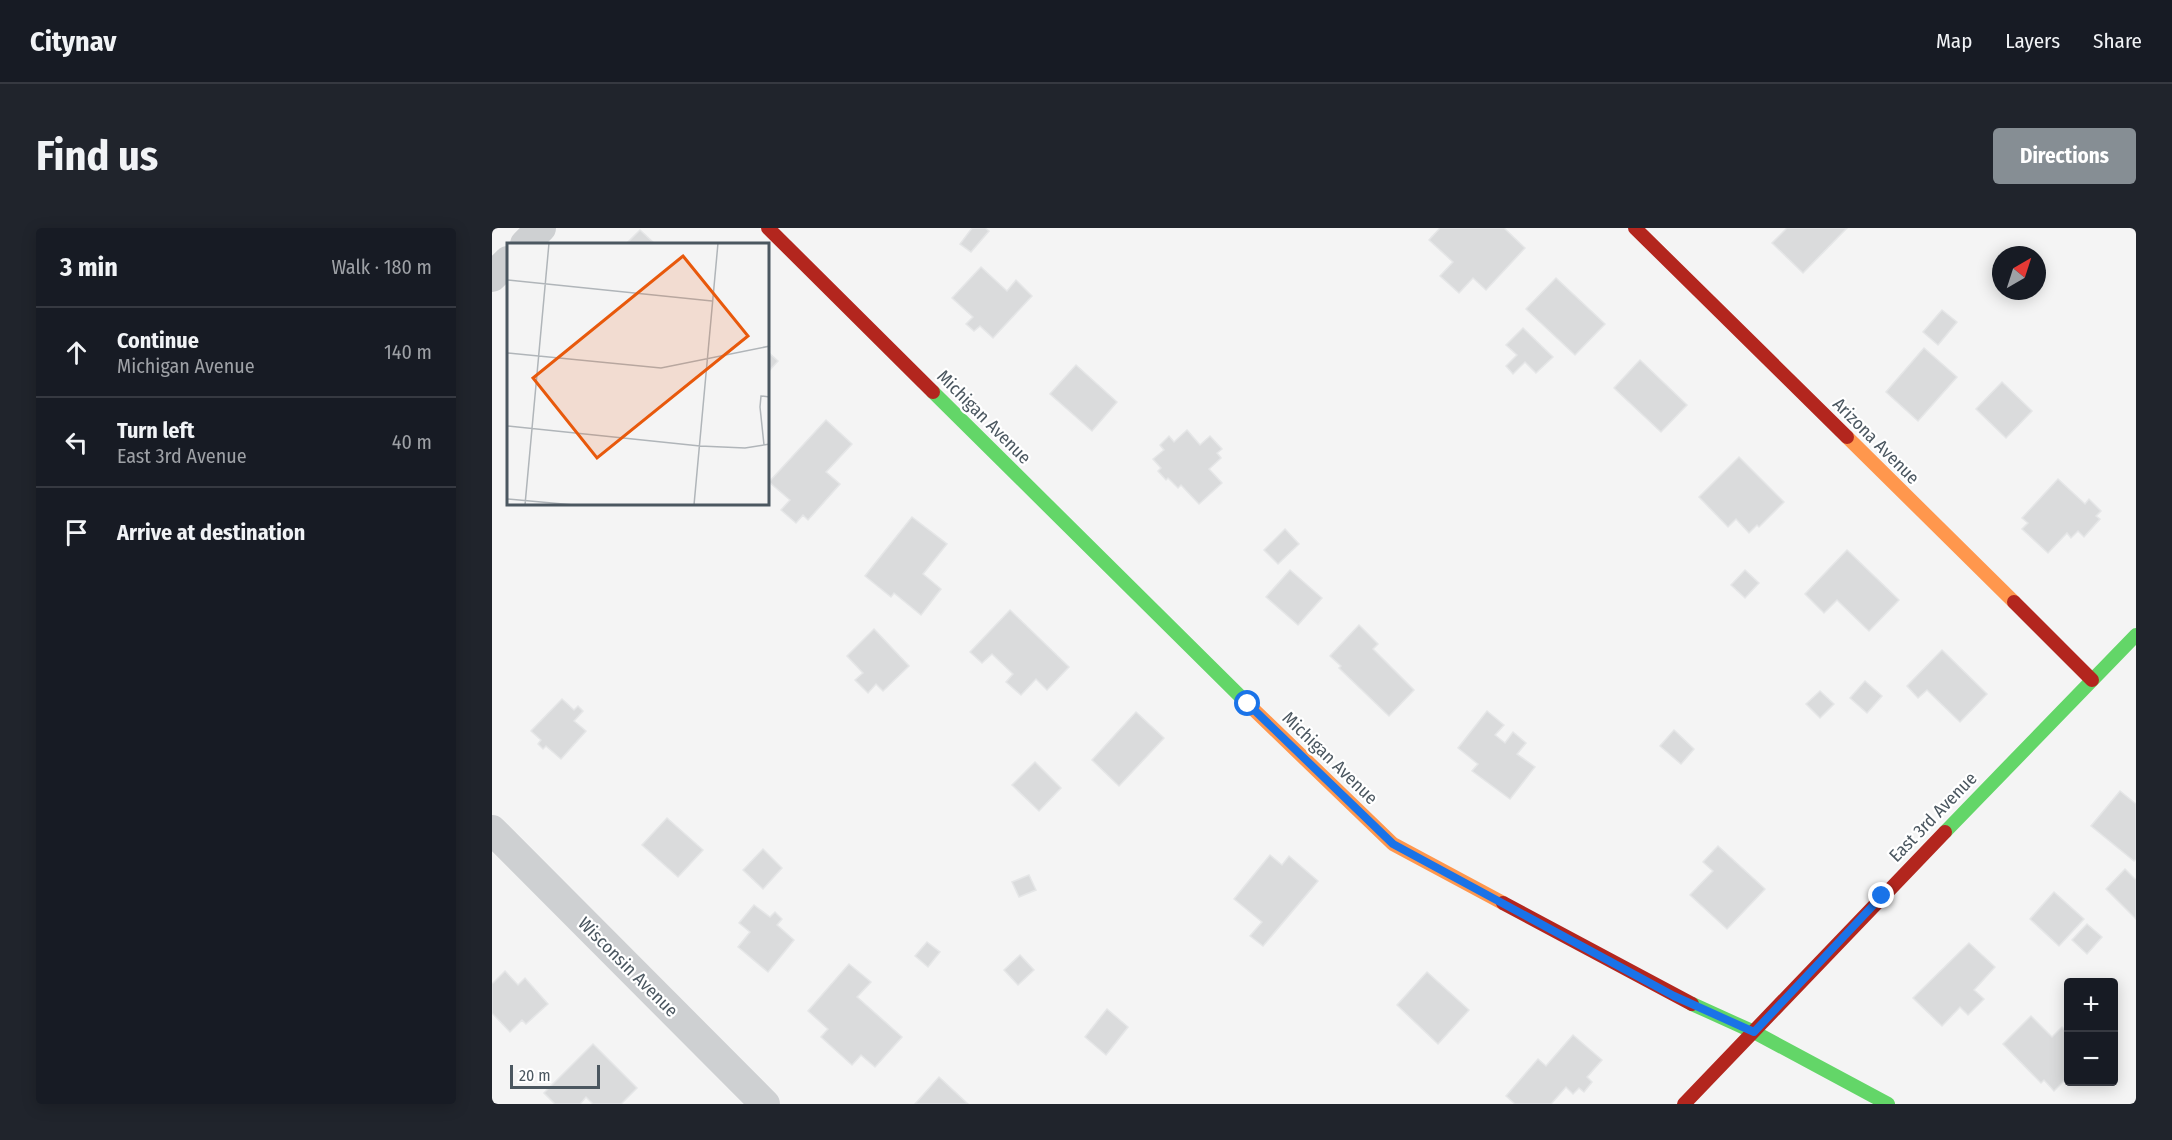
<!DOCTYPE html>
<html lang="en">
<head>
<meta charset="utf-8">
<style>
  body { margin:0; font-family:"Fira Sans Condensed",sans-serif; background:#20242c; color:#f1f3f6 }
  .controls { position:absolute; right:18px; bottom:18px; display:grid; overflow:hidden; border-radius:6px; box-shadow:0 3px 15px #0003 }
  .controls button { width:54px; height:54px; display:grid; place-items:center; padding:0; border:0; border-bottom:2px solid #363941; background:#171b24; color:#f1f3f6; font:30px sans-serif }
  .compass { position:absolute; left:1500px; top:18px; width:54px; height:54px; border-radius:50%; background:#171b24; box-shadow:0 3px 15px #0003; rotate:39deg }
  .scale { position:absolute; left:18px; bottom:15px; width:90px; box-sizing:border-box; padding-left:6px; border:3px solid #4b5760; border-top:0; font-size:16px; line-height:21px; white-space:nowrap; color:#4b5760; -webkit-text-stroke:4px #fff; paint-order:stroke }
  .stop { position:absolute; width:18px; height:18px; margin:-14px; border:4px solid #1a73e8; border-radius:50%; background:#fff }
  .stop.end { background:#1a73e8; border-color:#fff; box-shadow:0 2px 6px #0008 }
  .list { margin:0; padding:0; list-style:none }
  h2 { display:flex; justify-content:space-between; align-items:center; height:78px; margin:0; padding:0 24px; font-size:26px }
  h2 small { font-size:20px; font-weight:400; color:#9ea1a6 }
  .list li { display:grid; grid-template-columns:39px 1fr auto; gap:18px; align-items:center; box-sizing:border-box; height:90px; padding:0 24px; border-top:2px solid #363941 }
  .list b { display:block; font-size:22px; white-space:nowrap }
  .list p { margin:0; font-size:20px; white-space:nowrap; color:#9ea1a6 }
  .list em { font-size:20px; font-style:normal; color:#9ea1a6 }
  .icon { flex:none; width:33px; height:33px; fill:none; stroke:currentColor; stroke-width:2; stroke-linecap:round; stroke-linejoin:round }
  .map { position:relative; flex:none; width:1644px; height:876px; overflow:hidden; border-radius:6px }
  header { display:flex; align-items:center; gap:36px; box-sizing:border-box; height:84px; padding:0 30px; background:#171b24; border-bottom:2px solid #363941 }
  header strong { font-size:28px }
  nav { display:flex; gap:33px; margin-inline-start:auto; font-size:21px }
  .intro { display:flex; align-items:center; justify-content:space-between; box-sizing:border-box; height:144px; padding:0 36px }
  h1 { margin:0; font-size:42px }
  .button { padding:15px 27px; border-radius:6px; background:#868e94; color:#fff; font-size:21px; font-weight:700 }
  main { display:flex; gap:36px; padding:0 36px }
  aside { flex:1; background:#171b24; border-radius:6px; box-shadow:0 3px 15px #0003 }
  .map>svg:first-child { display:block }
  .building { fill:#dadbdc; stroke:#e5e6e7; stroke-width:1.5 }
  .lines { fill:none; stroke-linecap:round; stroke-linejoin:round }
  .street { stroke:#ced0d2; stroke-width:30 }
  .fast { stroke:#63d668; stroke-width:14 }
  .slow { stroke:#ff974d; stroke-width:14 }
  .jam { stroke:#b3261e; stroke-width:14 }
  .route { stroke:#1a73e8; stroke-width:8 }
  .labels { text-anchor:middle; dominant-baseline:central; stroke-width:4.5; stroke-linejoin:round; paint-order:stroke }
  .street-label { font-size:18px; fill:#4b5760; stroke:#fff }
  .inset-road { fill:none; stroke:#b0b5b9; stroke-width:1.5 }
  .view { fill:#e8590c; fill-opacity:0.15; stroke:#e8590c; stroke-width:3 }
  .inset-edge { fill:none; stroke:#4b5760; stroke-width:3 }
</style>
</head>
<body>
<header>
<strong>Citynav</strong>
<nav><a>Map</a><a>Layers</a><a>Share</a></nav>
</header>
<div class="intro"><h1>Find us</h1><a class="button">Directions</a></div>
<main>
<aside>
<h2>3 min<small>Walk · 180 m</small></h2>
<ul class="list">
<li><svg class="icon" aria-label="ahead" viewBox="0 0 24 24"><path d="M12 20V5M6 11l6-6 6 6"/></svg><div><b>Continue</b><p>Michigan Avenue</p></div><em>140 m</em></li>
<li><svg class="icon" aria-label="left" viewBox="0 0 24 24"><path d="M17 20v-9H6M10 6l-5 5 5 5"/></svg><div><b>Turn left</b><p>East 3rd Avenue</p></div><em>40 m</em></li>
<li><svg class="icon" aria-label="arrive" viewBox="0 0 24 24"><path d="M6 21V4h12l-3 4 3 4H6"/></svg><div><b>Arrive at destination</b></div></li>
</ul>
</aside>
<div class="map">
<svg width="1644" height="876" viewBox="0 0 1644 876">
  <rect width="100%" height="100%" fill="#f4f4f4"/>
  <g class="building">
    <path d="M480,0H493L497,3L479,24L468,16Z"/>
    <path d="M948,0H1012L1033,20L994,62L981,50L967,65L948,48L961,34L937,12Z"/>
    <path d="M1295,0H1355L1311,45L1280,15Z"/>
    <path d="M148,2L163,16H134Z"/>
    <path d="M489,39L515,63L524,52L540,68L501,110L488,98L482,103L474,96L481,89L460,70Z"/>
    <path d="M1064,50L1113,96L1083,127L1034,81Z"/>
    <path d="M1450,82L1465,94L1446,117L1431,104Z"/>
    <path d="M1031,100L1061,129L1044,145L1033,134L1021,146L1014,138L1025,127L1014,117Z"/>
    <path d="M1432,120L1465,149L1426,193L1394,164Z"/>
    <path d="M276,124L286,133L276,144Z"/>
    <path d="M1148,132L1195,177L1169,204L1122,160Z"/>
    <path d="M584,137L625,174L600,203L558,166Z"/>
    <path d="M1510,154L1540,183L1514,210L1484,181Z"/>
    <path d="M334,192L360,216L334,244L348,256L316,292L311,287L304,295L289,282L298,272L277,254Z"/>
    <path d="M695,202L708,217L718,208L730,221L725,225L729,230L717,241L730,255L707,276L689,257L686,260L676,250L674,252L666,243L669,240L661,231L672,222L668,217L677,208L682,214Z"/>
    <path d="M1247,229L1292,274L1267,299L1265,297L1257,305L1244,291L1236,299L1207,269Z"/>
    <path d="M1566,251L1593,276L1597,271L1609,283L1604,288L1608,291L1592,309L1586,303L1579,310L1575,305L1556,325L1530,301L1536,295L1530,290Z"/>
    <path d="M420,289L455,316L431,346L449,361L429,387L402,365L399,369L373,348Z"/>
    <path d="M793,301L807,316L786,336L772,322Z"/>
    <path d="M1355,322L1407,372L1377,403L1345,372L1332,385L1313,366Z"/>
    <path d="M798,342L830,370L806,397L774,369Z"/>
    <path d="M1253,342L1267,355L1253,370L1239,357Z"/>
    <path d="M518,382L577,439L555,462L544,451L529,467L514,454L521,446L500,426L490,435L478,424Z"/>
    <path d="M867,397L886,416L881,421L922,462L897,488L847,440L849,438L838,428Z"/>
    <path d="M382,401L417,438L391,463L384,456L376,465L363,452L371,445L355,428Z"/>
    <path d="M1450,422L1495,466L1468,494L1435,462L1426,470L1415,458Z"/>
    <path d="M1373,453L1390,468L1375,485L1358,470Z"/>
    <path d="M1328,463L1342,476L1328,490L1314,476Z"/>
    <path d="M70,471L82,482L86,478L91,483L82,493L94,503L69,531L54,518L51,521L46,516L49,512L39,503Z"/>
    <path d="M995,483L1012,497L1003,507L1013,515L1021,504L1034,515L1025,526L1043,539L1018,571L980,543L986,536L966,520Z"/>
    <path d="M644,484L672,510L627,558L600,532Z"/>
    <path d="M1182,502L1202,521L1189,536L1168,518Z"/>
    <path d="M543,534L569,560L547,583L520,557Z"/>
    <path d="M1628,563L1644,576V631L1642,633L1599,598Z"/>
    <path d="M175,590L211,622L186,649L150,617Z"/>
    <path d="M1226,618L1273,661L1235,701L1198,667L1221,643L1211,634Z"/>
    <path d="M271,621L290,640L271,661L251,642Z"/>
    <path d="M778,627L790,637L797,628L826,653L771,718L758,708L770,694L742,671Z"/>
    <path d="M1633,641L1644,652V691L1614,661Z"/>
    <path d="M537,647L544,662L527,669L520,654Z"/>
    <path d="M1562,664L1592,691L1567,718L1538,691Z"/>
    <path d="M262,677L278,689L283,684L290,691L285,697L302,712L276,744L246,719L258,704L247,695Z"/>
    <path d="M1595,696L1610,709L1595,726L1580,712Z"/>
    <path d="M435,714L448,724L436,739L423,728Z"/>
    <path d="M1477,715L1503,739L1482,762L1492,771L1476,787L1468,779L1450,798L1421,770Z"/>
    <path d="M528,727L542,742L526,757L512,742Z"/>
    <path d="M357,736L379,754L365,769L410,809L383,839L369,827L360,837L329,809L336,801L316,783Z"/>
    <path d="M13,743L26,757L33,750L56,776L34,796L30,792L18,804L0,785V756Z"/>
    <path d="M935,744L977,782L946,816L905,777Z"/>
    <path d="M615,781L636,799L614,827L593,809Z"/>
    <path d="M1539,788L1560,809L1570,799L1576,805V825L1575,827L1576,829V849L1562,863L1552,852L1549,855L1511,816Z"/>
    <path d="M1081,807L1110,832L1095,849L1100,854L1092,864L1087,860L1081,866L1074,859L1059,876H1023L1014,868L1046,831L1054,838Z"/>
    <path d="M101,816L145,860L129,876H101L94,869L88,876H63L52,865Z"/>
    <path d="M447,849L476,876H423Z"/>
  </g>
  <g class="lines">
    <g class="street">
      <path d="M33,16L49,0"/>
      <path d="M0,49L16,33"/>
      <path d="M0,602L273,876"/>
    </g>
    <g class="fast">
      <path d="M441,164L759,479"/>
      <path d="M1453,604L1644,407"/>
      <path d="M1200,776L1262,804L1396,876"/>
    </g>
    <g class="slow">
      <path d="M1355,209L1522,374"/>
      <path d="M759,479L901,616L1011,675"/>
    </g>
    <g class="jam">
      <path d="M276,0L441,164"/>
      <path d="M1143,0L1355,209"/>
      <path d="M1522,374L1600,452"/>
      <path d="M1011,675L1200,776"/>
      <path d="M1192,876L1453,604"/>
    </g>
  </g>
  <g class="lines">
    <path class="route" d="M756,476L901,616L1182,768L1262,804L1390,668"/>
  </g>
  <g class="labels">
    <g class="street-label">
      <text transform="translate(492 189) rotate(45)">Michigan Avenue</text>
      <text transform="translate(1384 213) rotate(45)">Arizona Avenue</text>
      <text transform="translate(838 530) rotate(44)">Michigan Avenue</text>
      <text transform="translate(1441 589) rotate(-46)">East 3rd Avenue</text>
      <text transform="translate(136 739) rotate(45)">Wisconsin Avenue</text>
    </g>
  </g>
  <g transform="translate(15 15)">
    <rect width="262" height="262" fill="#f4f4f4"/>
    <path class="inset-road" d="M0,37L205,58M0,110L154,125L263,103M0,183L193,203L238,205L263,201M257,202L253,164L254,153L263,154M0,256L67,262M18,262L42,0M187,262L211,0"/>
    <path class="view" d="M176,13L241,93L90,215L26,135Z"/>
    <rect width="262" height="262" class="inset-edge"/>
  </g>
</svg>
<div class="controls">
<button>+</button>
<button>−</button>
</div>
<svg class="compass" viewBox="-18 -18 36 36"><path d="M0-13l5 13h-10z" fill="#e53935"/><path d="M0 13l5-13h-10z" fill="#9ea1a6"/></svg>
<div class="scale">20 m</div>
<div class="stop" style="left:756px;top:476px"></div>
<div class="stop end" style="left:1390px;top:668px"></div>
</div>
</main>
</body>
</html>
